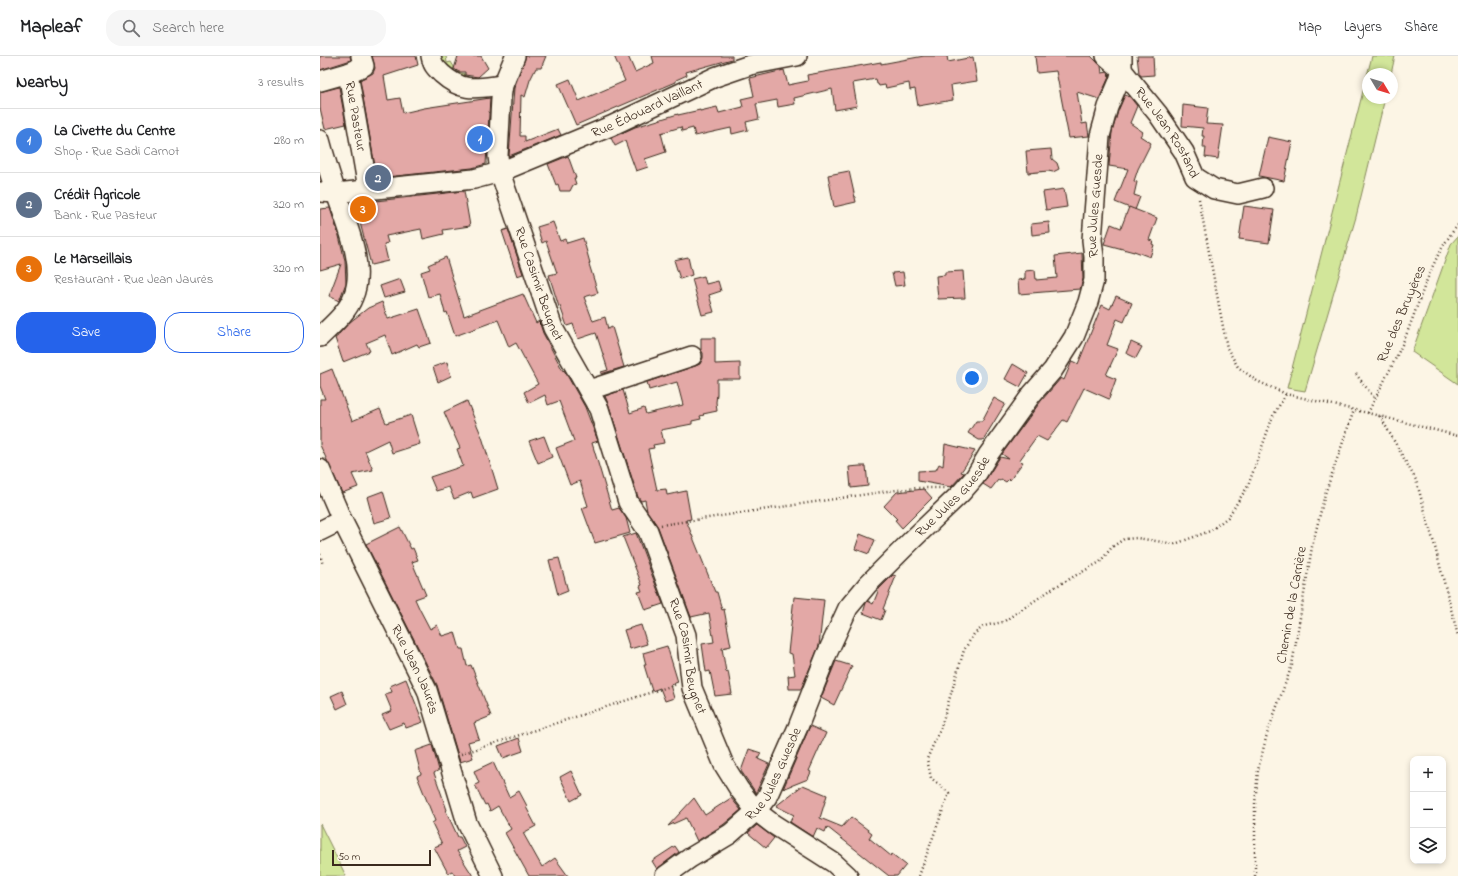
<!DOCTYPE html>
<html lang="en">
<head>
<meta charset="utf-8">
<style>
  body { margin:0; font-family:"Indie Flower",sans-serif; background:#f6f6f6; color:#202124 }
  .controls { position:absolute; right:12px; bottom:12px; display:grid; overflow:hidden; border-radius:8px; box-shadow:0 2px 6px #0003 }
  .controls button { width:36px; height:36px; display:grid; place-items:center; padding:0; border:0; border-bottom:1px solid #e0e0e0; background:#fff; color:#202124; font:20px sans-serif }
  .compass { position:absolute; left:1042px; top:12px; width:36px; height:36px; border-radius:50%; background:#fff; box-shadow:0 2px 6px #0003; rotate:128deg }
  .scale { position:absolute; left:12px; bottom:10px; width:99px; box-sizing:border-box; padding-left:4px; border:2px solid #3b2a1e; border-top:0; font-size:11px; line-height:14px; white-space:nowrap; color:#3b2a1e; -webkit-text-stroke:3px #fcf5e5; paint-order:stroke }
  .you { position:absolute; left:652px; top:322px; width:14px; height:14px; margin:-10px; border:3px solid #fff; border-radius:50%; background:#1a73e8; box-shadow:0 0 0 6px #1a73e833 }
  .badge { display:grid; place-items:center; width:26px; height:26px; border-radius:50%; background:#2563eb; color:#fff; font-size:13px; font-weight:700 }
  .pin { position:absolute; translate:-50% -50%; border:2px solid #fff; box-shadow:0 1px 4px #0006 }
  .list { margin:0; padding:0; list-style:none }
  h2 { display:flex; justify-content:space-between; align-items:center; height:52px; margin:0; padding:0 16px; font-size:17px }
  h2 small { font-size:13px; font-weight:400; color:#757577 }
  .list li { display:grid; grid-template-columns:26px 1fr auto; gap:12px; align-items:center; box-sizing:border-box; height:64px; padding:0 16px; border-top:1px solid #e0e0e0 }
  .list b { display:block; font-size:15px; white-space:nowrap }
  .list p { margin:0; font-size:13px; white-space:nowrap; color:#757577 }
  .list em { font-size:13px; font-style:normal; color:#757577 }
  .actions { display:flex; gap:8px; padding:12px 16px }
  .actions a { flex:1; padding:9px 0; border:1px solid #2563eb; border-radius:16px; text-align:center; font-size:14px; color:#2563eb }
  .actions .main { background:#2563eb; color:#fff }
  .icon { flex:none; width:22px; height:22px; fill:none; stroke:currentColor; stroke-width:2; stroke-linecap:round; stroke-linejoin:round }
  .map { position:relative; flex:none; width:1138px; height:820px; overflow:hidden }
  header { display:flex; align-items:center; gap:24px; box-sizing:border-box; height:56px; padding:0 20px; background:#fff; border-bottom:1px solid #e0e0e0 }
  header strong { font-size:19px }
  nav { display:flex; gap:22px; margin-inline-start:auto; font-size:14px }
  .search { width:280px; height:36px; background:#f6f6f6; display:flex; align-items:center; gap:10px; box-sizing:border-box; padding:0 14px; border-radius:16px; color:#757577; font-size:15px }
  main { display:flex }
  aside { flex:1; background:#fff }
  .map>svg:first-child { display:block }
  .green { fill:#d2e69a; stroke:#86885c }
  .building { fill:#e3a8a6; stroke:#3b2a1e }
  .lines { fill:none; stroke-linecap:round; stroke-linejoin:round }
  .minor-casing { stroke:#3b2a1e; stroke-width:22 }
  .path { stroke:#3b2a1e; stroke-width:2.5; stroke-dasharray:1 3; stroke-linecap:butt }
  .minor { stroke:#fcf5e5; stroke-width:19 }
  .labels { text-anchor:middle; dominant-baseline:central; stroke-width:3; stroke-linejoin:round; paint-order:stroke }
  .street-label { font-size:14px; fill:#3b2a1e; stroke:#fcf5e5 }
</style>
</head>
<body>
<header>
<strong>Mapleaf</strong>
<div class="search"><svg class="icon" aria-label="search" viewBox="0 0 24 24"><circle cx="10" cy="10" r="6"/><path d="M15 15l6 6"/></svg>Search here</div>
<nav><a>Map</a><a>Layers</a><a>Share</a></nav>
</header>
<main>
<aside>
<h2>Nearby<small>3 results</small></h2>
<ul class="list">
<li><span class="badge" style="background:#3f7fe0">1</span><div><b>La Civette du Centre</b><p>Shop · Rue Sadi Carnot</p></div><em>280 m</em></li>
<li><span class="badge" style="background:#5c6f8a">2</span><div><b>Crédit Agricole</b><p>Bank · Rue Pasteur</p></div><em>320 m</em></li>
<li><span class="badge" style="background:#e8710a">3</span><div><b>Le Marseillais</b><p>Restaurant · Rue Jean Jaurès</p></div><em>320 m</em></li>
</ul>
<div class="actions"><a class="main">Save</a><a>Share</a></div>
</aside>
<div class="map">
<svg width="1138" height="820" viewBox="0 0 1138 820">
  <rect width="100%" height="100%" fill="#fcf5e5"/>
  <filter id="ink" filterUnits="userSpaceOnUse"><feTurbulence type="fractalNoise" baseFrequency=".025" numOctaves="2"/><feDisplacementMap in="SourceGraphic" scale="8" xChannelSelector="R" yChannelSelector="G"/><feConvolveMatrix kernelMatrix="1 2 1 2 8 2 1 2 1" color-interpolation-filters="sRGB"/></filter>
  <g filter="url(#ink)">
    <g class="green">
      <path d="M119,0H126L127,7L131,6L134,11L133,15L145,18L144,22L131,17Z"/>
      <path d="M1052,0H1075L1071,18H1048V42H1065L1036,161L985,335L967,332Z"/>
      <path d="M1138,180V328L1092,296L1131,188Z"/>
      <path d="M0,768L26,820H0Z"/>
    </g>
    <g class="building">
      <path d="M0,0H30L31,4L0,14Z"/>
      <path d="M52,0H96L98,9L64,20L68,44L80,42L83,57L104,52L170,42L166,108L152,112L57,122L40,24L53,17L55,12Z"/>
      <path d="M138,0H161L168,12L158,21L145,19V16H139L134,13Z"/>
      <path d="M206,0H226L221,12H216L210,24L205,41L201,39L200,80H205V86L238,73L241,79L189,100L194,32Z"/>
      <path d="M294,0H308L315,16L334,7L332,0H412V3L366,16L367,19L356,24V26L256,69L238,28L250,23L259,45L305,25Z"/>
      <path d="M604,0H627L628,6L653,1L657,25L631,29L633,44L598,50L595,33L590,34L589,27L566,32L565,29L559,30L558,28H557L556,23L533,27L537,50L515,54L512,33L474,42L475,48L458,51L457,44L436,48L439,63L426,66L428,74L412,78L411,72L375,80L373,72L362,75L361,71L341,77L346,96L325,103L328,111L316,115L305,85L295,90L291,82L315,71L358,58V59L380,54V55L397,51L399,57L423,51L421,43L434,40L430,22L464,14L468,29L488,25L487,19L561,6V8Z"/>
      <path d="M715,0H771L781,10L782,17L788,16L789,21L779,43L757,36L762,68L767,67L769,80L749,82L736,15L717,17Z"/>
      <path d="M817,0H833L834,19L821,20L819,17Z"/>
      <path d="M19,31L26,68L5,73L0,52V36Z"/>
      <path d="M805,39L810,41L817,50L810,67L823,76L820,80L831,87L818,113L814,125L817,126L814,139L820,141L815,154L795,146L808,113L789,110L792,76L798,55Z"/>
      <path d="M863,49L888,52L886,68L903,69L898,103L885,101L886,92H883L884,80H882L883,72L862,70Z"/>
      <path d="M948,81L972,86L964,125L939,120Z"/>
      <path d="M731,93L732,103L737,107L739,113L733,116L728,115L708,117L706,95Z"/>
      <path d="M248,100L256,122H254L256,128L253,129L250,135H240L238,128L236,129L228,108Z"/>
      <path d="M529,115L536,146L514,151L508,119Z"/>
      <path d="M744,133L747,151L726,154L723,136Z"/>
      <path d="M144,135L150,170L123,174L124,178L103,183L101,173L66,180L68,187L64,188L68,205L51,209L36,151L38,147Z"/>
      <path d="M924,150L954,154L949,187L919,183Z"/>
      <path d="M809,151L837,162L829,184L833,185L832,188L834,189L830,201L814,195V196L784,188L791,168L801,172Z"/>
      <path d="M10,152L19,180L25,205L26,227L19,245L9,240L21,208L0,214V153Z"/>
      <path d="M233,166L240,185L245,183L247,187L263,182L270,207L269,208L278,237L264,241L273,265L285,261L288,273L292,271L304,311L281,318V316L288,314L276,277L258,283L253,268L247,270L240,250L239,251L229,219L237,217L226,185L222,187L217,171Z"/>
      <path d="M729,166L730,177L712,179L711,168Z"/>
      <path d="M188,173L203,218L197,220L182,175Z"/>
      <path d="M762,197L763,223L760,233L699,238L698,224L705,223V215L715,214L716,224L737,222L735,200Z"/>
      <path d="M126,201L144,260L203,238L216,267L219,265L223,277L243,315L244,314L265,351L278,385L272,387L292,454L299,452L306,462L310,477L275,487L262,452L268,450L260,425L250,429L236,392L254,385L239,345L228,349L225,339L209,347L204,336L218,328L196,287L189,291L178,264L135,280L127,256L125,257L120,238L108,241L101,216L110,213L108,209Z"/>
      <path d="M368,201L372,219L360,223L354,204Z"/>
      <path d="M643,215L645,242L618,243L616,220L625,219V216Z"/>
      <path d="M583,216L585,229L575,230L572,217Z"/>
      <path d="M384,220L386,228L398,225L401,235L389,239L394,256L382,259L372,223Z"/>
      <path d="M80,223L85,236L64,242L60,230Z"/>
      <path d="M796,240L812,247L804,266L797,263L787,289L798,293L786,319L796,323L789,343L764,332L747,366L743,364L727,385L717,380L699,405L703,406L690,424L689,423L686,426L681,423L680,425L678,424L671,433L663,428L680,401L689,403L682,398L721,345L741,322L744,324L752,305L758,308L782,249L790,253Z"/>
      <path d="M62,246L68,263L99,253L111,287L99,291L97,288L72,299L65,279L46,287L50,295L23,306L15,282L18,280V279L30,266L48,252Z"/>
      <path d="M381,282H395V308L420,307V323H397V338L396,346L397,355L383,358L384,359L380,360L381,363L372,365V368L341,374L344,387L333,389L334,392L328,393L337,434L346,433L347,439L366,435L371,463L366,464L395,536H397L402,554L404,553L411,590L402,592L406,616L408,615L412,638L395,640L390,615L386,616L382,588L394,586L389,557L371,561L338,471L327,455L325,444L321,445L318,441L289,350L285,340L303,334L310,357L324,352L326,358L363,349L357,326L329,334L327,326L375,310L380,308L383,302V297L381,294Z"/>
      <path d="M811,286L822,291L816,302L806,297Z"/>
      <path d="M127,306L131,320L118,326L113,311Z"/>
      <path d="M693,308L708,317L700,331L685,323Z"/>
      <path d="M12,313L32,365L60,353L66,367L91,359L100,388L72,397L68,384L45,395L53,414L32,418L38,431L22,437L0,389V343H5L0,330V318Z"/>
      <path d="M674,342L685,348L663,384H659L648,377L656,365H662Z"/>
      <path d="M147,345L162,381L178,433L153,442L151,436L134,443L129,431L116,435L110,421L143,410L137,393L140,392L124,356Z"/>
      <path d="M224,380L232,401L218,407L209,385Z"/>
      <path d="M625,388L655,395L641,416L644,417L631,431L598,425V415L616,414L619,408L623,410Z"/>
      <path d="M540,410H546L548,430L531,432L529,411Z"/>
      <path d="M604,433L612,442L582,472L575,464L577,463L564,450L577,436Z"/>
      <path d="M63,435L71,462L54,467L47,441Z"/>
      <path d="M80,471L91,493L93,492L98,504L92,506L106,539L95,543L99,552L110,573L117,569L122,580L135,576L140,593H143L147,610L151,609L171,660L154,667L159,683L148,686L153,702L140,706L117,629L46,488Z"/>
      <path d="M316,477L343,548L325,554L318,536L322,535L320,530L322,529L303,481Z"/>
      <path d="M540,478L555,484L549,498L535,493Z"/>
      <path d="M239,502L248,535L238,539L229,504Z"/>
      <path d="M573,519L576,520L563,553L565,554L561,564L543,557L546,547L548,545L553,548L559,533Z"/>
      <path d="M474,541L504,544L499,590L481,633H469L468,620L475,619L472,598L468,597Z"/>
      <path d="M321,569L327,588L310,593L304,574Z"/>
      <path d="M347,590L358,626L350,629L354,642L345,645L340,632L332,635L324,609H326L323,597Z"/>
      <path d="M516,605L532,610L514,649L501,642Z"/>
      <path d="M86,623L103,666L86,672L84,667L69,673L62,659L72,655L65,638L72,636L70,630Z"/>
      <path d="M22,635L27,648L17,653L11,640Z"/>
      <path d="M490,670L506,677L489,715L491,716L488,723L463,733Z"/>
      <path d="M199,682L203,695L183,702L178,690Z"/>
      <path d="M112,689L119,714L114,717L127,754L126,755L138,781H140L145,791L137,795L153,820H135L132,815L128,817L114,791L122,788L112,767L115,765L97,720L101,718L95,695Z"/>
      <path d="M429,693L441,697L438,703L449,708L436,737L421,715Z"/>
      <path d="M173,706L189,741L199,735L207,750L206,751L216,770L203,777L222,811L235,802L248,820H209L185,777L191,773L178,750L170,755L167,748L165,749L155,729L159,727L154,715Z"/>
      <path d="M251,715L262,739L251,745L240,721Z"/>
      <path d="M483,729L507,739L500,762L522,771L531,761L552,777L549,782L571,800L572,798L586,809L577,820H569L507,771L505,776L497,772L493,781L470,766L474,759L456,750Z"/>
      <path d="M374,742L385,759L411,742L421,754L403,769L377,785L366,762L348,770Z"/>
      <path d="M437,769L454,782L446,792L428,777Z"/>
      <path d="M355,790L359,796L337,813L332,805Z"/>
    </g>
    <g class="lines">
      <g class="minor-casing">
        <g id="minor">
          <path d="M111,0C113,10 115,11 122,18C143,37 157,32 183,29"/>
          <path id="s1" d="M195,0L183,29L181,42L178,100L180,116L233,272L279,353L308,446L328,475L366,579L372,632L404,709L419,733L436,755L453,768L514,807L528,820"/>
          <path id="s2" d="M786,0L802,14L838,58L864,96L875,121L894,133L918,138L943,132"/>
          <path d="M28,17L44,10L41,0"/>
          <path id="s3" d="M0,25L28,17L48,133"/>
          <path d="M0,84C5,103 11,122 17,140C27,169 46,211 33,241C27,257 12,269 0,281"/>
          <path id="s4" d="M0,136L16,137L154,123L180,116L291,70L395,21L430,9L477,0"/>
          <path d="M269,334L372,300"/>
          <path id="s5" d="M0,413L22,464L107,634L147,767L173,820"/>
          <path d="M0,475L22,464"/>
          <path id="s6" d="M345,820L370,802L410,778L436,755L447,741L478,671L506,600L528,552L548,528L592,484L641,437L655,421L668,399L712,338L733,314L754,281L768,246L774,224V201L772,184L780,80L788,51L799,25L802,14V0"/>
        </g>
      </g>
      <g class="path">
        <path d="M879,143L907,292L918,311L937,325L966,338L1048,357L1138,380"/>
        <path d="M1036,318L1055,343"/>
        <path d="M1048,357C1061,330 1076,304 1087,277C1102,239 1112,200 1138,169"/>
        <path d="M1060,360L1096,424L1115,491L1138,580"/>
        <path d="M341,469L568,435L598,432H624"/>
        <path d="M0,498L3,509"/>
        <path d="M141,698L357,628"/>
        <path d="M599,820L629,737L611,722L607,703L621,671L644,594L654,578L664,570L683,566L735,531L780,506L792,491L804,483L817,482L855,488L890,475L908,461L928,430L953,360L966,338"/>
        <path d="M935,820V748L938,714L947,678L972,609L992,491L1005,438L1034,354"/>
      </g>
      <use href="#minor" class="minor"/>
    </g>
  </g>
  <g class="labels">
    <g class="street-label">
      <text stroke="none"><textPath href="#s4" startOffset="342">Rue Édouard Vaillant</textPath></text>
      <text stroke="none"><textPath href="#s3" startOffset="73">Rue Pasteur</textPath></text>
      <text stroke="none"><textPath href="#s2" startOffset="99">Rue Jean Rostand</textPath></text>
      <text stroke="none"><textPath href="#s6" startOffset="825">Rue Jules Guesde</textPath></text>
      <text stroke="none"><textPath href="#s1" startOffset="237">Rue Casimir Beugnet</textPath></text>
      <text transform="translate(1082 258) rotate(-67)">Rue des Bruyères</text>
      <text stroke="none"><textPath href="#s6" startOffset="489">Rue Jules Guesde</textPath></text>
      <text transform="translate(972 549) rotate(-80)">Chemin de la Carrière</text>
      <text stroke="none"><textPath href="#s1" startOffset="641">Rue Casimir Beugnet</textPath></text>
      <text stroke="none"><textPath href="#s5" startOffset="222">Rue Jean Jaurès</textPath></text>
      <text stroke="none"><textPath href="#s6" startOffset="153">Rue Jules Guesde</textPath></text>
    </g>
  </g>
</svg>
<div class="controls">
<button>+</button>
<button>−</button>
<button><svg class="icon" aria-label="layers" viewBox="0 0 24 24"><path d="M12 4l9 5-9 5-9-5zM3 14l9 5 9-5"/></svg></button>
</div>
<svg class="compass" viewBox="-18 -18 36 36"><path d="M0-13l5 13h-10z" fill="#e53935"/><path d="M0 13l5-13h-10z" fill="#757577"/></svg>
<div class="scale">50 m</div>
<div class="you"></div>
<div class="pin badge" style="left:160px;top:83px;background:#3f7fe0">1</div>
<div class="pin badge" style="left:58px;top:122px;background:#5c6f8a">2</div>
<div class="pin badge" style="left:43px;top:153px;background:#e8710a">3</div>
</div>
</main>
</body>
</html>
